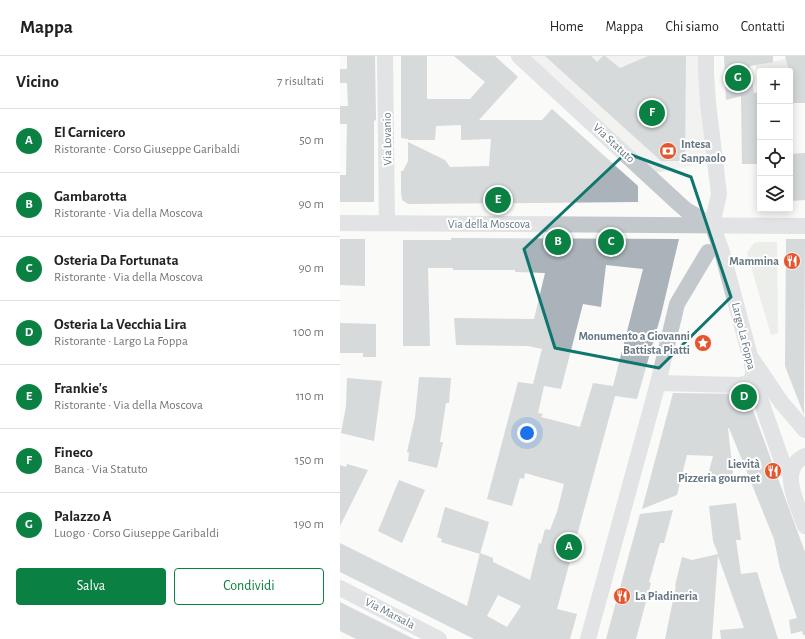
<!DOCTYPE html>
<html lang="it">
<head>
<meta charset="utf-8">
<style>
  body { margin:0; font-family:"Alegreya Sans",sans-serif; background:#f6f6f6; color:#222 }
  .controls { position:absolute; right:12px; top:12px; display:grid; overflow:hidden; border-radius:4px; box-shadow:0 2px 10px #0003 }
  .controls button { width:36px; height:36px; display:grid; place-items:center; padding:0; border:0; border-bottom:1px solid #e0e0e0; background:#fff; color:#222; font:20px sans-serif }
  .you { position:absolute; left:187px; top:377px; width:14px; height:14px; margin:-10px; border:3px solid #fff; border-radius:50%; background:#1a73e8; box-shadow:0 0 0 6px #1a73e833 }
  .badge { display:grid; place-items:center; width:26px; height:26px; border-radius:50%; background:#0b8043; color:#fff; font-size:13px; font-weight:700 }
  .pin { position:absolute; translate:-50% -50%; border:2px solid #fff; box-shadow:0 1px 4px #0006 }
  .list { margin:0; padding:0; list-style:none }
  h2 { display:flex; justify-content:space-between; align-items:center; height:52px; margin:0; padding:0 16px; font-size:17px }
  h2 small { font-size:13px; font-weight:400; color:#767676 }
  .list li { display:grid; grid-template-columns:26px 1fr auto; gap:12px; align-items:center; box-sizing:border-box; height:64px; padding:0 16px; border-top:1px solid #e0e0e0 }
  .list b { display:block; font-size:15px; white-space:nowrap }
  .list p { margin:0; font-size:13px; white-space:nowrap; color:#767676 }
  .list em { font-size:13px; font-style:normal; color:#767676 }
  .actions { display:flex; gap:8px; padding:12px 16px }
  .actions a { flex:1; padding:9px 0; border:1px solid #0b8043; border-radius:4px; text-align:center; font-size:14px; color:#0b8043 }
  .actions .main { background:#0b8043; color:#fff }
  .icon { flex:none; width:22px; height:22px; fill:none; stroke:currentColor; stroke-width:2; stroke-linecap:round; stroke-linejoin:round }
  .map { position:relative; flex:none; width:465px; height:583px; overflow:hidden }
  header { display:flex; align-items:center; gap:24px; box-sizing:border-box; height:56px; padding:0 20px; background:#fff; border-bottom:1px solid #e0e0e0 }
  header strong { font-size:19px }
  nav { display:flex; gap:22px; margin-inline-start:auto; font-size:14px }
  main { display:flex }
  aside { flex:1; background:#fff }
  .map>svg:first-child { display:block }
  .built { fill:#e8e9e9 }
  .green { fill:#dadfd7 }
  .building { fill:#aab3b9; fill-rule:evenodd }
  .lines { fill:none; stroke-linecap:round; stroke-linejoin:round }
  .minor { stroke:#c3c8cc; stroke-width:16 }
  .marked { fill:none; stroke:#0f766e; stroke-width:3; stroke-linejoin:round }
  .labels { text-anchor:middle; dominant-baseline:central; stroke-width:4; stroke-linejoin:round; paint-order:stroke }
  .street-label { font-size:12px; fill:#657683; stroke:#fff }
  .poi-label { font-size:12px; font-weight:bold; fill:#657683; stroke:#fff; text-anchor:end }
</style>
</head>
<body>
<header>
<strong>Mappa</strong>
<nav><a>Home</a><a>Mappa</a><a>Chi siamo</a><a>Contatti</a></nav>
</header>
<main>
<aside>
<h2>Vicino<small>7 risultati</small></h2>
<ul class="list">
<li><span class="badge">A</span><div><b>El Carnicero</b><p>Ristorante · Corso Giuseppe Garibaldi</p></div><em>50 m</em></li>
<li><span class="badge">B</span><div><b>Gambarotta</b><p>Ristorante · Via della Moscova</p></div><em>90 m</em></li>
<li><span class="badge">C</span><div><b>Osteria Da Fortunata</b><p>Ristorante · Via della Moscova</p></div><em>90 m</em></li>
<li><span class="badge">D</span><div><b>Osteria La Vecchia Lira</b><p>Ristorante · Largo La Foppa</p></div><em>100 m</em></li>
<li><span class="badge">E</span><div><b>Frankie's</b><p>Ristorante · Via della Moscova</p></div><em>110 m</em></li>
<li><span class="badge">F</span><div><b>Fineco</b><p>Banca · Via Statuto</p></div><em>150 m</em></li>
<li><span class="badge">G</span><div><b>Palazzo A</b><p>Luogo · Corso Giuseppe Garibaldi</p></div><em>190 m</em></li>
</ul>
<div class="actions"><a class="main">Salva</a><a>Condividi</a></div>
</aside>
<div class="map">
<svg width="465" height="583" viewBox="0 0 465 583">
  <rect width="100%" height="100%" fill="#fafaf8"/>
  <path class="built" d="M180,0H369L371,45L364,108L308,118Z"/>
  <g class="green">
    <path d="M446,3L449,15H420V29L418,30L416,9Z"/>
    <path d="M420,186H437L438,277L431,279L407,197L414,187Z"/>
  </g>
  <g class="building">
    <path d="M7,0H35L36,64L34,65V146H0V119H6L7,68H0V50H8L7,27H0V13H7Z"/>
    <path d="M61,0H87V43H130L145,26L114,0H155L178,21L139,64H202L212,53L298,130V146L68,148L62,144L61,136V115H63L68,105V86L105,104L110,111L149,110L151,83L121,84V69L96,70L95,84H68V83L61,82Z"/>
    <path d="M205,0H251L257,6L263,0H265L280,12L308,0H346L345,105H321Z"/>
    <path d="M384,0H433V6L410,10L414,37L420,36V108H402L401,40L386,44Z"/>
    <path d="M445,0H465V47H450V15H449Z"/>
    <path d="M465,97V144L450,145V98Z"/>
    <path d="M111,182L339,183L321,259L297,343L275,340L217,553L237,558L230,583H134L0,516V487L127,550L140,497L153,502V506L190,524L199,487L201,488L205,473L210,474L217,456L224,428L185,417L184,423L180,422L172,450L147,443L178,326L193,328L202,293L188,290L116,289L114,262L194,263L205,217L175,216V214H113V212H88L90,290H63V184H111ZM266,209L303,213L273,330L253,327L240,371L201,361L203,358L198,357L204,330L221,333L243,248L261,251ZM158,539L181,550L167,571L147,560Z"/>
    <path d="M0,183H25V230L0,229Z"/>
    <path d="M446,183H465L464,359L445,310Z"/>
    <path d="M0,267L36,268V301H23V297H0Z"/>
    <path d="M79,321L111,322L109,347H106L100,386H103L97,412L68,405L69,397L67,396L75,361Z"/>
    <path d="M7,322L42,325L34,385L1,377L6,350Z"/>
    <path d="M333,337L407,338L465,496V579H463L462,575L451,578L449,564L457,562L440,512L434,483L389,372H388L393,418L374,426L369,415L373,400L347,399L337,439L302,453Z"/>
    <path d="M7,408L28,414L0,470V409L6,411Z"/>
    <path d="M59,424L85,434L62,487L38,475Z"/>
    <path d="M396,447L401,484H396L401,518L417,516L438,583H381L380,574L404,572L378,500L372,583H325L336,530H335L342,501L352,504L378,498L373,485L369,450Z"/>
    <path d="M105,451L149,466L140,498L101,486L102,483L97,481Z"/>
    <path d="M333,454L324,487H320L309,526L311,527L296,583H266L300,458Z"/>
    <path d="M0,546L74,583H16L0,575Z"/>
  </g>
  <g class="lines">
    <g class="minor">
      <path d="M45,0L47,167"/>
      <path d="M179,0L337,146L346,154L372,169"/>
      <path d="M366,0V18L368,47L379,138L372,169"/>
      <path d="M0,167L465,170"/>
      <path d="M412,303L441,346L465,374"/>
      <path d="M411,324L416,331L444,411L450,418"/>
      <path d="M318,327L399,329L408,327L413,321V313L410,300L382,196L372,169"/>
      <path d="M465,400C437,413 458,449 465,470"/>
      <path d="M0,532L99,583"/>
      <path d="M248,583L318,327L337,248L368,196"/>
    </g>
  </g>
  <path d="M0 0H465V583H0ZM286,97L351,121L391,241L319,312L215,292L184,193Z" fill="#fafaf8" fill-opacity=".55" fill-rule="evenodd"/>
  <path class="marked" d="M286,97L351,121L391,241L319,312L215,292L184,193Z"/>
  <defs>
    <g id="bank-disc" transform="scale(0.9)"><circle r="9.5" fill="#e4572e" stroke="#fff"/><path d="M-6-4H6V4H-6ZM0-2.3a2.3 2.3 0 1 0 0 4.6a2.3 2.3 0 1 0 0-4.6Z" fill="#fff"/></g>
    <g id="restaurant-disc" transform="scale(0.9)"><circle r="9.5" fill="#e4572e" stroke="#fff"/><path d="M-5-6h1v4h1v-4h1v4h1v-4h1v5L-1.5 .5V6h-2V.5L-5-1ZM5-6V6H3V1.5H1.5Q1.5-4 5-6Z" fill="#fff"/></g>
    <g id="sight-disc" transform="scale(0.9)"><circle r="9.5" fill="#e4572e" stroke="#fff"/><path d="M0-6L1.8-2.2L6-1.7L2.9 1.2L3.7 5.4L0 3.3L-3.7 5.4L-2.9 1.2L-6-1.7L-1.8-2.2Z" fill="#fff"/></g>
  </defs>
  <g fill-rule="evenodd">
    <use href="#bank-disc" x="328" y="95"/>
    <use href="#restaurant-disc" x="452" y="205"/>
    <use href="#sight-disc" x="363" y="287"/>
    <use href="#restaurant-disc" x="433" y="415"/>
    <use href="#restaurant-disc" x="282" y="540"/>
  </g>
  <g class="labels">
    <g class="street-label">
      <text transform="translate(47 83) rotate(-91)">Via Lovanio</text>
      <text transform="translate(274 87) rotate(43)">Via Statuto</text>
      <text x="149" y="168">Via della Moscova</text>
      <text transform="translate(404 280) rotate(76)">Largo La Foppa</text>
      <text transform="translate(50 557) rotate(27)">Via Marsala</text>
    </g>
    <g class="poi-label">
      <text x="341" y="88" text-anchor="start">Intesa<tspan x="341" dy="14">Sanpaolo</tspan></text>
      <text x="439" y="205">Mammina</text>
      <text x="350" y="280">Monumento a Giovanni<tspan x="350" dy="14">Battista Piatti</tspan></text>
      <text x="420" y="408">Lievità<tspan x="420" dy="14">Pizzeria gourmet</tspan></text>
      <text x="295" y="540" text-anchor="start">La Piadineria</text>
    </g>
  </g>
</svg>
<div class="controls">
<button>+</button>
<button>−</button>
<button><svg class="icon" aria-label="locate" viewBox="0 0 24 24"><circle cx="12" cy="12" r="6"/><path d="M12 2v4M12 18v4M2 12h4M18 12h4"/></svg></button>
<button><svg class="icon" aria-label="layers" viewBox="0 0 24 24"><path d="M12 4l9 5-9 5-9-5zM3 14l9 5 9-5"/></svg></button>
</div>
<div class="you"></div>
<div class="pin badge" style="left:229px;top:491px">A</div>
<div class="pin badge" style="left:218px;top:186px">B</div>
<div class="pin badge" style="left:271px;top:186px">C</div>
<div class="pin badge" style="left:404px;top:341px">D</div>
<div class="pin badge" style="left:158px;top:144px">E</div>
<div class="pin badge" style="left:312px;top:57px">F</div>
<div class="pin badge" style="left:398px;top:22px">G</div>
</div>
</main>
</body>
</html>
